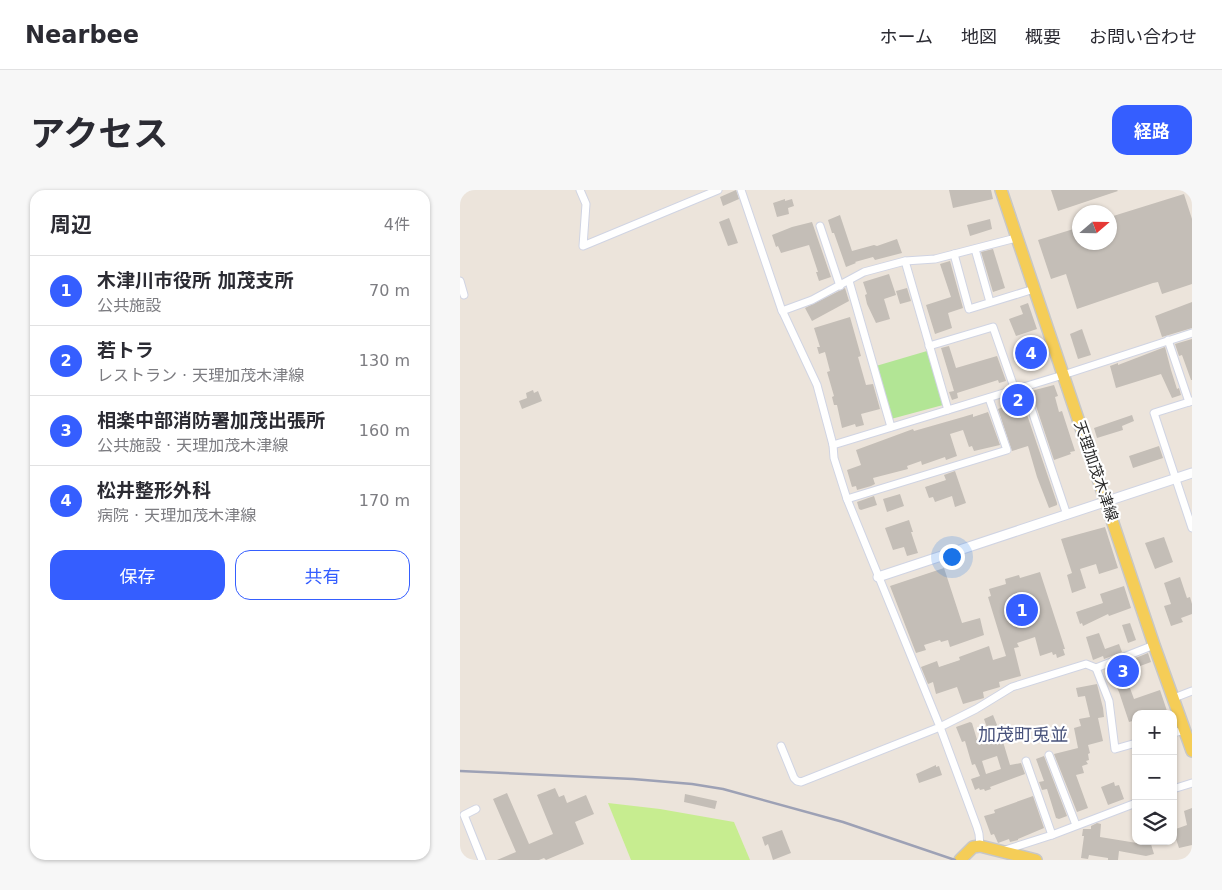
<!DOCTYPE html>
<html lang="ja">
<head>
<meta charset="utf-8">
<style>
  body { margin:0; font-family:"DejaVu Sans","Noto Sans JP",sans-serif; background:#f7f7f7; color:#2b2b33 }
  .controls { position:absolute; right:15px; bottom:15px; display:grid; overflow:hidden; border-radius:10px; box-shadow:0 1px 4px #0004 }
  .controls button { width:45px; height:45px; display:grid; place-items:center; padding:0; border:0; border-bottom:1px solid #e1e1e2; background:#fff; color:#2b2b33; font:25px sans-serif }
  .compass { position:absolute; left:612px; top:15px; width:45px; height:45px; border-radius:50%; background:#fff; box-shadow:0 1px 4px #0004; rotate:70deg }
  .you { position:absolute; left:491px; top:366px; width:18px; height:18px; margin:-12px; border:4px solid #fff; border-radius:50%; background:#1a73e8; box-shadow:0 0 0 8px #1a73e833 }
  .badge { display:grid; place-items:center; width:32px; height:32px; border-radius:50%; background:#355eff; color:#fff; font-size:16px; font-weight:700 }
  .pin { position:absolute; translate:-50% -50%; border:2px solid #fff; box-shadow:0 1px 5px #0006 }
  .list { margin:0; padding:0; list-style:none }
  h2 { display:flex; justify-content:space-between; align-items:center; height:65px; margin:0; padding:0 20px; font-size:21px }
  h2 small { font-size:16px; font-weight:400; color:#7c7c81 }
  .list li { display:grid; grid-template-columns:32px 1fr auto; gap:15px; align-items:center; box-sizing:border-box; height:70px; padding:0 20px; border-top:1px solid #e1e1e2 }
  .list b { display:block; font-size:19px; white-space:nowrap }
  .list p { margin:0; font-size:16px; white-space:nowrap; color:#7c7c81 }
  .list em { font-size:16px; font-style:normal; color:#7c7c81 }
  .actions { display:flex; gap:10px; padding:15px 20px }
  .actions a { flex:1; padding:11px 0; border:1px solid #355eff; border-radius:15px; text-align:center; font-size:18px; color:#355eff }
  .actions .main { background:#355eff; color:#fff }
  .icon { flex:none; width:28px; height:28px; fill:none; stroke:currentColor; stroke-width:2; stroke-linecap:round; stroke-linejoin:round }
  .map { position:relative; flex:none; width:732px; height:670px; overflow:hidden; border-radius:15px }
  header { display:flex; align-items:center; gap:30px; box-sizing:border-box; height:70px; padding:0 25px; background:#fff; border-bottom:1px solid #e1e1e2 }
  header strong { font-size:24px }
  nav { display:flex; gap:28px; margin-inline-start:auto; font-size:18px }
  .intro { display:flex; align-items:center; justify-content:space-between; box-sizing:border-box; height:120px; padding:0 30px }
  h1 { margin:0; font-size:35px }
  .button { padding:12px 22px; border-radius:15px; background:#355eff; color:#fff; font-size:18px; font-weight:700 }
  main { display:flex; gap:30px; padding:0 30px }
  aside { flex:1; background:#fff; border-radius:15px; box-shadow:0 1px 4px #0004 }
  .map>svg:first-child { display:block }
  .green { fill:#b2e595 }
  .pitch { fill:#c7ed90 }
  .building { fill:#c4beb7; fill-rule:evenodd }
  .lines { fill:none; stroke-linecap:round; stroke-linejoin:round }
  .minor-casing { stroke:#d0d4e3; stroke-width:9 }
  .tertiary-casing { stroke:#d0d4e3; stroke-width:11 }
  .primary-casing { stroke:#c7c7c7; stroke-width:14 }
  .minor { stroke:#fff; stroke-width:7 }
  .tertiary { stroke:#fff; stroke-width:9 }
  .primary { stroke:#f5cd57; stroke-width:11 }
  .rail { stroke:#9da1b5; stroke-width:2.5 }
  .labels { text-anchor:middle; dominant-baseline:central; stroke-width:4.5; stroke-linejoin:round; paint-order:stroke }
  .street-label { font-size:15px; fill:#292929; stroke:#fff }
  .quarter-label { font-size:18px; fill:#48527b; stroke:#fff }
</style>
</head>
<body>
<header>
<strong>Nearbee</strong>
<nav><a>ホーム</a><a>地図</a><a>概要</a><a>お問い合わせ</a></nav>
</header>
<div class="intro"><h1>アクセス</h1><a class="button">経路</a></div>
<main>
<aside>
<h2>周辺<small>4件</small></h2>
<ul class="list">
<li><span class="badge">1</span><div><b>木津川市役所 加茂支所</b><p>公共施設</p></div><em>70 m</em></li>
<li><span class="badge">2</span><div><b>若トラ</b><p>レストラン · 天理加茂木津線</p></div><em>130 m</em></li>
<li><span class="badge">3</span><div><b>相楽中部消防署加茂出張所</b><p>公共施設 · 天理加茂木津線</p></div><em>160 m</em></li>
<li><span class="badge">4</span><div><b>松井整形外科</b><p>病院 · 天理加茂木津線</p></div><em>170 m</em></li>
</ul>
<div class="actions"><a class="main">保存</a><a>共有</a></div>
</aside>
<div class="map">
<svg width="732" height="670" viewBox="0 0 732 670">
  <rect width="100%" height="100%" fill="#ece4db"/>
  <path class="green" d="M467,161L483,215L431,229L416,176Z"/>
  <path class="pitch" d="M148,613L200,619L274,632L290,670H171Z"/>
  <g class="building">
    <path d="M276,0L279,9L263,16L260,7Z"/>
    <path d="M489,0H531L533,9L493,18Z"/>
    <path d="M591,0H657L658,1L598,21Z"/>
    <path d="M724,4L732,29V94L702,104L698,92L693,93L617,119L606,84L591,89L578,50L620,37V52H650V27Z"/>
    <path d="M325,9V11L332,9L334,16L328,18L329,24L317,27L313,13Z"/>
    <path d="M380,25L392,61L414,55L417,56L437,49L442,63L415,70L413,67L395,72L396,73L386,77L374,43H372L368,30Z"/>
    <path d="M269,28L278,53L268,56L259,32Z"/>
    <path d="M530,29L532,39L510,46L507,35Z"/>
    <path d="M352,32L371,87L359,91L356,82H358L349,55L321,63L318,56L316,57L312,45L332,37Z"/>
    <path d="M533,59L545,98L533,102L521,62Z"/>
    <path d="M490,71L503,118L488,123L492,138L475,144L466,115L491,107L480,74Z"/>
    <path d="M429,84L436,105L424,109L430,129L416,133L407,114L405,105L407,104L403,92Z"/>
    <path d="M385,98L389,111L352,131L345,118Z"/>
    <path d="M447,98L451,111L440,114L436,101Z"/>
    <path d="M732,112V138L702,147L695,126Z"/>
    <path d="M568,113L577,139L556,146L549,129L563,124L560,116Z"/>
    <path d="M390,127L401,166L398,167L406,195L413,194L420,219L401,224L404,235L396,237L395,234L382,238L377,215H374L372,207L374,206L367,182L370,181L365,162L359,164L357,157H360L354,138Z"/>
    <path d="M622,139L631,165L618,169L610,144Z"/>
    <path d="M732,149V190H731L722,165L719,166L715,154Z"/>
    <path d="M489,156L496,178L537,166L546,191L539,193L538,190L497,203L498,208L492,210L489,202L494,201L481,158Z"/>
    <path d="M705,157L711,180L717,199L719,198L721,205L712,208L701,184L656,198L650,176L658,173V175Z"/>
    <path d="M583,158L587,167L577,170L578,173L564,180L559,166Z"/>
    <path d="M594,195L598,206L595,207L599,222L602,221L615,261L610,262L611,264L594,270L571,201Z"/>
    <path d="M73,200L74,203L78,201L82,211L62,219L59,211L67,208L66,203Z"/>
    <path d="M560,204L597,313V315L589,318L577,287L568,256L552,261L538,219L543,217L541,210Z"/>
    <path d="M528,222L540,255L514,261L512,256L509,257L503,240L490,244L497,266L486,270L485,267L462,275L461,271L447,276L448,279L413,288L415,294L411,296L397,300L396,296L392,297L387,280L401,275L396,260L453,239L454,241L503,227L513,224V227Z"/>
    <path d="M672,225L674,231L662,236L663,240L637,248L634,238Z"/>
    <path d="M699,256L703,268L673,278L669,266Z"/>
    <path d="M495,281L506,313L495,317L492,306L475,312L473,307L469,308L465,297L486,290L484,285Z"/>
    <path d="M440,304L444,316L427,322L423,309Z"/>
    <path d="M414,306L417,315L401,320L399,319L397,312Z"/>
    <path d="M449,330L453,342H451L458,363L447,366L444,357L433,360L425,338Z"/>
    <path d="M645,337L658,378L639,384L636,374L620,379L626,398L612,403L607,385L612,383L601,349Z"/>
    <path d="M704,347L713,372L695,379L685,353Z"/>
    <path d="M484,378L502,433L520,428L524,445L490,457L488,450L481,452L480,450L464,455L466,460L456,463L430,396Z"/>
    <path d="M580,382L605,459H603L605,465L597,468L596,464L593,465L592,462L580,466L575,447L557,453L559,457L554,458L561,486L539,492L540,497L523,502L524,508L503,514L497,497L476,504L473,492L468,494L461,477L477,471L479,477L500,470L499,467L529,456L533,470L546,466L528,407L531,406L529,399L546,394L545,389L559,385L560,388Z"/>
    <path d="M720,387L727,408L730,407L732,414V424L721,428L723,432L711,436L704,416L711,414L704,393Z"/>
    <path d="M664,396L671,418L649,426L648,424L623,436L622,433L620,434L616,422L643,413L640,404Z"/>
    <path d="M670,433L676,450L668,453L662,435Z"/>
    <path d="M639,443L645,459L659,454L662,462L644,469L643,466L633,470L626,447Z"/>
    <path d="M688,463L691,472L664,482L674,509L700,500L708,524H676V530L669,532L659,502L648,479Z"/>
    <path d="M637,494L643,518L644,527L638,528L643,551L628,555L630,563L628,564L629,570L626,571L628,574L622,576L624,583L616,585L628,618L617,622L594,564L618,558L614,538L621,536L619,529L630,527L625,506L618,507L616,498Z"/>
    <path d="M533,525L541,545L550,575L561,573L565,584L530,597L531,599L525,601L524,599L520,600L519,598L515,600L511,589L520,586L515,574L512,575L505,551L502,552L496,537L510,532L512,533L518,553L531,549L524,529ZM537,566L541,579L526,584L522,571Z"/>
    <path d="M584,566L607,626L599,629L596,628L587,599L582,600L579,592L584,591L576,569Z"/>
    <path d="M476,575V577L479,576L482,585L459,593L456,584Z"/>
    <path d="M654,592L655,596L659,595L664,609L648,615L641,597Z"/>
    <path d="M95,598L99,607L104,605L107,613L126,605L134,624L115,632L124,654L86,670L84,668L79,670H37L56,662L33,609L47,603L69,654L93,644L77,605Z"/>
    <path d="M225,604L257,611L255,619L224,612Z"/>
    <path d="M573,606L584,638L558,649V650L550,652L549,649L538,653L534,644L531,645L524,626L535,623L534,620Z"/>
    <path d="M732,618V655L719,658L713,640L727,635L724,621Z"/>
    <path d="M637,633L641,634L640,647L683,654L682,651H690L694,664L686,666L659,661L658,670H648V668L629,665L628,669L621,668L624,646H622L623,639H631V636Z"/>
    <path d="M322,640L331,663L313,670L308,654L305,656L302,647Z"/>
  </g>
  <g class="lines">
    <g class="minor-casing">
      <g id="minor">
        <path d="M120,0L126,14L123,56L258,0"/>
        <path d="M281,0L321,118L357,195L373,255L374,268L387,309L480,537L341,592L337,591L334,588L321,556"/>
        <path d="M360,36L380,96"/>
        <path d="M515,59L530,112"/>
        <path d="M494,64L509,119L574,99"/>
        <path d="M445,71L488,220"/>
        <path d="M0,91L4,105"/>
        <path d="M389,91L431,237"/>
        <path d="M322,121L352,110L404,82L445,71L475,69L556,48"/>
        <path d="M708,150L729,212"/>
        <path d="M469,156L533,137L555,200"/>
        <path d="M564,197L607,325"/>
        <path d="M732,211L694,223L732,338"/>
        <path d="M373,255L603,185L732,143"/>
        <path d="M387,309L547,260L529,208"/>
        <path d="M636,478L649,511L655,559L676,553"/>
        <path d="M714,508L732,501"/>
        <path d="M713,543L725,540"/>
        <path d="M589,565L616,635"/>
        <path d="M566,571L592,645"/>
        <path d="M713,599L732,593"/>
        <path d="M16,619L4,625L22,670"/>
        <path d="M520,656L519,644L517,637L480,537L516,519L552,497L626,474L636,478L694,455"/>
        <path d="M542,661L592,645L676,613"/>
      </g>
    </g>
    <g class="tertiary-casing">
      <path id="tertiary" d="M418,387L732,283"/>
    </g>
    <g class="primary-casing">
      <g id="primary">
        <path d="M541,0L694,455L732,561"/>
        <path d="M500,670L513,657L520,656L576,670"/>
      </g>
    </g>
    <use href="#minor" class="minor"/>
    <use href="#tertiary" class="tertiary"/>
    <use href="#primary" class="primary"/>
    <path class="rail" d="M0,581L173,589L232,594L263,599L383,632L495,670"/>
  </g>
  <g class="labels">
    <g class="street-label">
      <text transform="translate(636 281) rotate(71)">天理加茂木津線</text>
    </g>
    <g class="quarter-label">
      <text x="563" y="544">加茂町兎並</text>
    </g>
  </g>
</svg>
<div class="controls">
<button>+</button>
<button>−</button>
<button><svg class="icon" aria-label="layers" viewBox="0 0 24 24"><path d="M12 4l9 5-9 5-9-5zM3 14l9 5 9-5"/></svg></button>
</div>
<svg class="compass" viewBox="-18 -18 36 36"><path d="M0-13l5 13h-10z" fill="#e53935"/><path d="M0 13l5-13h-10z" fill="#7c7c81"/></svg>
<div class="you"></div>
<div class="pin badge" style="left:562px;top:420px">1</div>
<div class="pin badge" style="left:558px;top:210px">2</div>
<div class="pin badge" style="left:663px;top:481px">3</div>
<div class="pin badge" style="left:571px;top:163px">4</div>
</div>
</main>
</body>
</html>
